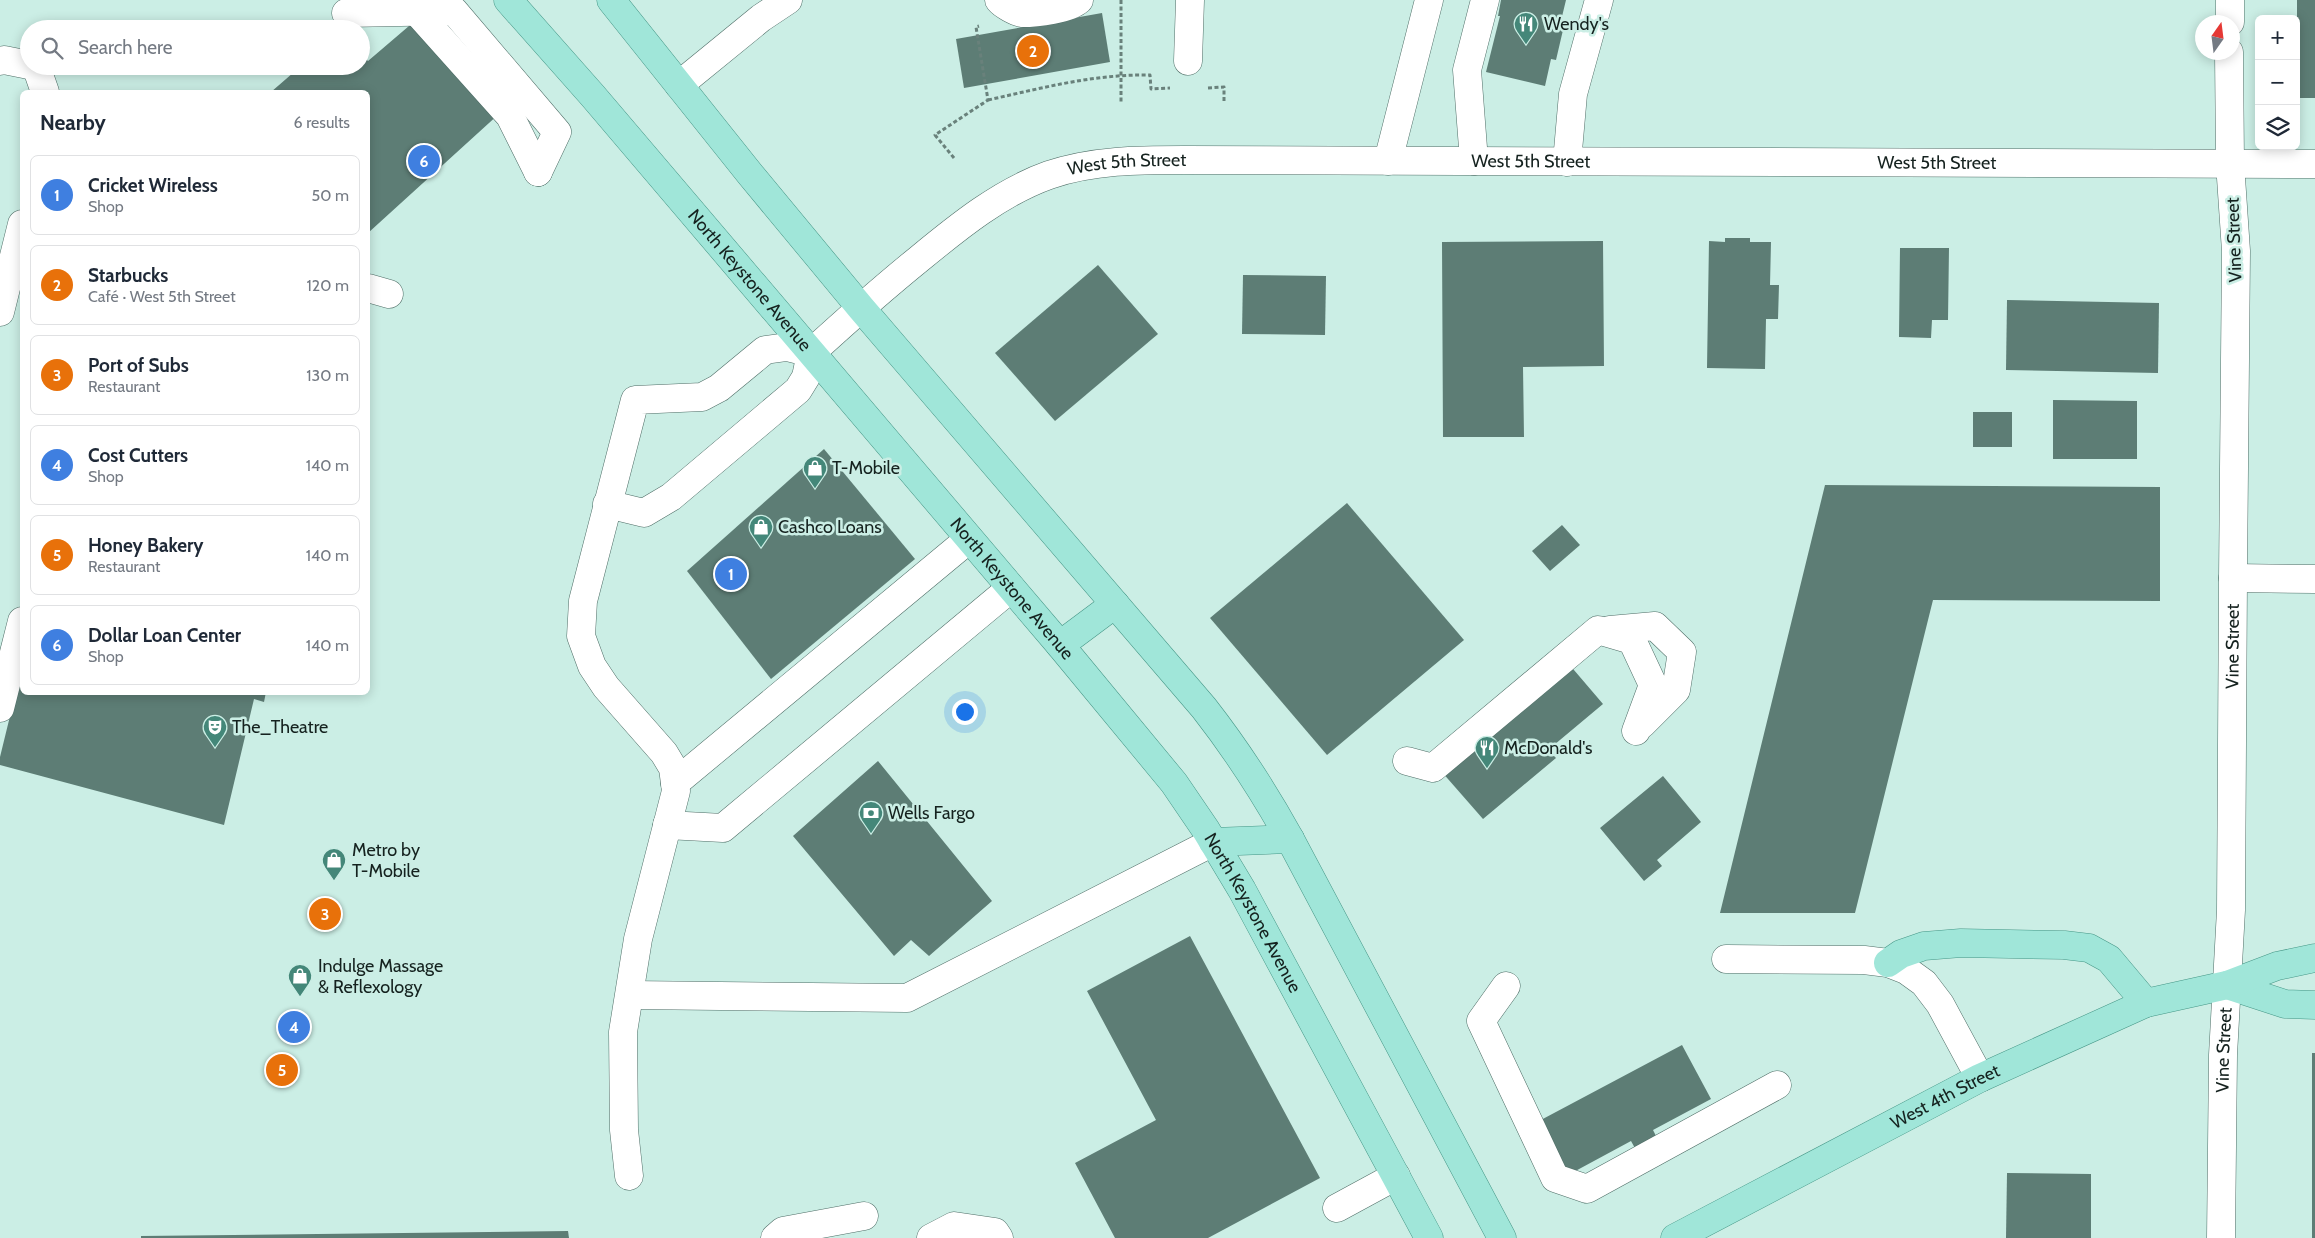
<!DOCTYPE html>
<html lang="en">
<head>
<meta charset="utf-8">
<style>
  body { margin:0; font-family:Cabin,sans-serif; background:#f6f6f7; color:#1f2937 }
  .controls { position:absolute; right:15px; top:15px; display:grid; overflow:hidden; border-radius:8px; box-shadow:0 2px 12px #0003 }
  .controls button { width:45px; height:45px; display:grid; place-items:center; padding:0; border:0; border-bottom:1px solid #e0e1e3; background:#fff; color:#1f2937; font:25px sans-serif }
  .compass { position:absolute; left:2195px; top:15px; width:45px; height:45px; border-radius:50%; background:#fff; box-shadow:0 2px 12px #0003; rotate:14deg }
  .you { position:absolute; left:964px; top:711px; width:18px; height:18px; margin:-12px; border:4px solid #fff; border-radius:50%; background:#1a73e8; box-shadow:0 0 0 8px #1a73e833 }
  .badge { display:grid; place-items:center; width:32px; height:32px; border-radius:50%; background:#0f766e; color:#fff; font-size:16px; font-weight:700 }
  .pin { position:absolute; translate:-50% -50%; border:2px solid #fff; box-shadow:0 1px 5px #0006 }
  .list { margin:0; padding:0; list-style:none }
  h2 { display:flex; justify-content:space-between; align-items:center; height:65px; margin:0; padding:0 20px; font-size:21px }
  h2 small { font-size:16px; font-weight:400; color:#747a83 }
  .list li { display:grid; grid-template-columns:32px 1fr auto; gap:15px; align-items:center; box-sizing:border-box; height:80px; margin:0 10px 10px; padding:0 10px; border:1px solid #e0e1e3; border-radius:8px }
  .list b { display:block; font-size:19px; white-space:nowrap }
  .list p { margin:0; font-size:16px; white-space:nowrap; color:#747a83 }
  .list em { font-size:16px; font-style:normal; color:#747a83 }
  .icon { flex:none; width:28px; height:28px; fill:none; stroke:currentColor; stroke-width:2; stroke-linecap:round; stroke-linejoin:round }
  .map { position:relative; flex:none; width:2315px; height:1238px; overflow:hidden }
  .search { position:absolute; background:#fff; box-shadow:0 2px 12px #0003; left:20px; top:20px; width:350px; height:55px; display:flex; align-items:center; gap:12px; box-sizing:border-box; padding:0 18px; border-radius:28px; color:#747a83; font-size:19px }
  .panel { position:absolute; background:#fff; box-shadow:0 2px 12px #0003; left:20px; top:90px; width:350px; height:605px; border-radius:8px }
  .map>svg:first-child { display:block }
  .building { fill:#5d7d75 }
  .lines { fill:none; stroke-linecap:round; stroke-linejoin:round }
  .minor-casing { stroke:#4f6e67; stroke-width:29 }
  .major-casing { stroke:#469787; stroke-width:29 }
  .path { stroke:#69817b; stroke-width:3; stroke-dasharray:4 2.5; stroke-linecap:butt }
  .minor { stroke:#fff; stroke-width:28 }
  .major { stroke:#a0e6d9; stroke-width:28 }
  .labels { text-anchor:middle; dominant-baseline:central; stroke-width:5; stroke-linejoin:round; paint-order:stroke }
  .poi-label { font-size:18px; fill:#15221f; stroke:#cbeee5; text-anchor:start }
  .street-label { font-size:18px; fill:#15221f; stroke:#cbeee5 }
</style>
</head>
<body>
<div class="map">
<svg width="2315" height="1238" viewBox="0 0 2315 1238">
  <rect width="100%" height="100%" fill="#cbeee5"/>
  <g class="building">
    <path d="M1501,0H1566L1559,29L1563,30L1556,60L1551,59L1545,86L1486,72L1500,16H1498Z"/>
    <rect x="2297" y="0" width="18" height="98"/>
    <path d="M1102,13L1110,62L964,88L956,39Z"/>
    <path d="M416,20L500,113L368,233V92H271L301,66H361V54L368,61Z"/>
    <path d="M1725,238H1750V242H1771L1770,285H1779L1778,319H1766L1765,369L1707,368L1709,241L1725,242Z"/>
    <path d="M1603,241L1604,366L1523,367L1524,437H1443L1442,242Z"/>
    <path d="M1900,248H1949L1948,320H1932L1931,338L1899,337Z"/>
    <path d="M1098,265L1158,334L1055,421L995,353Z"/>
    <path d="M1243,275L1326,276L1325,335L1242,334Z"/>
    <path d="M2007,300L2159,303L2158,373L2006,370Z"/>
    <path d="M2053,400L2137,401V459H2053Z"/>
    <rect x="1973" y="412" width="39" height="35"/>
    <path d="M824,449L915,559L771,679L687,571Z"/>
    <path d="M1825,485L2160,487V601L1933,600L1855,913H1720Z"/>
    <path d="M1347,503L1464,640L1327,755L1210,618Z"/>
    <path d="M1562,525L1580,545L1550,571L1532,551Z"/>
    <path d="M1568,663L1603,704L1548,750L1556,758L1483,819L1441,771Z"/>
    <path d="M22,667V692H266L264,702L254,699L224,825L0,765V757Z"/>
    <path d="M878,761L992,901L929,956L911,940L894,956L793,836Z"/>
    <path d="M1663,776L1701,822L1657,860L1662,866L1644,881L1600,828Z"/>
    <path d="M1190,936L1320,1178L1208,1238H1115L1075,1163L1156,1120L1087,991Z"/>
    <path d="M1682,1045L1711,1099L1653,1130L1657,1138L1636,1150L1631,1141L1568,1175L1539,1121Z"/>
    <rect x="2312" y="1053" width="3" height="185"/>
    <path d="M2007,1173L2091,1174V1238H2006Z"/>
    <path d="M568,1231L569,1238H141V1236Z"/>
  </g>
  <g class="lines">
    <g class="minor-casing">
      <g id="minor">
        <path d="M999,0C1003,5 1016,12 1022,13C1037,13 1069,9 1079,0"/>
        <path d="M416,11L510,116L538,172"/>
        <path d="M346,13L454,11L557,132L538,172"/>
        <path d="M2230,22V0"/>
        <path d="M0,61L4,60L29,65"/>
        <path d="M1188,61L1190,0"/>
        <path d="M36,66L45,92"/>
        <path d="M679,85L761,18L788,0"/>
        <path d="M1388,161L1429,0"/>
        <path d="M1474,161L1467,70L1485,0"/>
        <path d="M1567,162L1573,94L1599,0"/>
        <path d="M368,288L389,294"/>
        <path d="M0,312L22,224"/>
        <path id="s1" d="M811,353C846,321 882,289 919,259C959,226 1001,192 1049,175C1093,160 1139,160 1184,160L2315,164"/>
        <path d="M607,504L644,513L671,497L798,390L806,377L811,353"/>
        <path d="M2233,578L2315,579"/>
        <path d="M1610,630L1655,626L1682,652L1676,690L1642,724"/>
        <path d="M0,708L22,621"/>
        <path d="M1407,761L1433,768L1598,630L1632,640L1653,685L1636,731"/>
        <path d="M675,783L969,539"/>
        <path d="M667,825L723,828L1011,588"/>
        <path d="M1726,959L1864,960L1888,963L1906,970L1924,983L1940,1004L1980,1078"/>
        <path d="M1506,986L1481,1021L1555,1178L1587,1189L1777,1085"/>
        <path d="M630,995L907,998L1213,842"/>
        <path d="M629,1176L624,1130L623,1032L638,939L676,791L673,768L664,753L606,687L592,666L581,636L583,601L635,400L702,397L719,388L765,350L787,347L811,353"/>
        <path d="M1337,1208L1396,1176"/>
        <path d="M775,1238L783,1231L864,1216"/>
        <path d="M931,1238L954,1226L995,1232L999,1238"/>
        <path id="s2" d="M2221,1238L2223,1055L2231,910L2233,578L2236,251L2230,163L2229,52"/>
      </g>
    </g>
    <g class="major-casing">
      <g id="major">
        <path id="s3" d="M508,0L593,96L1060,645L1174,783L1206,830L1242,890L1429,1238"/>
        <path d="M611,0L750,174L861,308L1204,708C1236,749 1264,792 1290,839L1502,1238"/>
        <path d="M1060,645L1115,604"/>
        <path d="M1213,842L1290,839"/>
        <path d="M1888,963L1901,954L1924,946L1961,943L2064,945L2089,948L2109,959L2146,1003"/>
        <path d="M2227,985L2285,1004L2315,1005"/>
        <path id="s4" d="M1675,1238L1980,1078L2146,1003L2227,985L2277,966L2315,958"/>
      </g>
    </g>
    <g class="path">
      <path d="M1121,0V103"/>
      <path d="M1208,88L1224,87V101"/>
      <path d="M988,100C1042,88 1094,74 1150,75L1151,89L1170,88"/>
      <path d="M954,158L935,135L988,100L976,27L979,26"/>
    </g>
    <use href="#minor" class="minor"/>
    <use href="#major" class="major"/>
  </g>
  <defs>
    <g id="restaurant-pin" transform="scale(1.25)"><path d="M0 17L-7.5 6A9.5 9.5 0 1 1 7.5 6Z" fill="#448779" stroke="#cbeee5"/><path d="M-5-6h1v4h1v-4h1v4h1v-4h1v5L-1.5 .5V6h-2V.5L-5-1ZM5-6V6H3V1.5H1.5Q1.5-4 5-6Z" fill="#fff"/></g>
    <g id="shop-pin" transform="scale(1.25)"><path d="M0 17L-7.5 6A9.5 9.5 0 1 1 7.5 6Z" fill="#448779" stroke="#cbeee5"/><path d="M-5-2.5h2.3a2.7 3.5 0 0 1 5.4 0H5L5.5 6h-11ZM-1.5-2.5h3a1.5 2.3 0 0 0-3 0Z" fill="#fff"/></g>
    <g id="theatre-pin" transform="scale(1.25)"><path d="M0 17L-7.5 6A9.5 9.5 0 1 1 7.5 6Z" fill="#448779" stroke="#cbeee5"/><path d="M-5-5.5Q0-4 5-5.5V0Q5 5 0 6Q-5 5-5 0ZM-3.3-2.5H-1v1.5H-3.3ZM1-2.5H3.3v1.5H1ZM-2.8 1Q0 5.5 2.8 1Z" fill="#fff"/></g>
    <g id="bank-pin" transform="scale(1.25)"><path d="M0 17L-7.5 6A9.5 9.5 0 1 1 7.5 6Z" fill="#448779" stroke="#cbeee5"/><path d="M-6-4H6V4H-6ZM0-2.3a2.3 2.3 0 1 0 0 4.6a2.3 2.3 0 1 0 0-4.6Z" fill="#fff"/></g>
  </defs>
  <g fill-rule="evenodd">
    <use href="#restaurant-pin" x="1526" y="24"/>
    <use href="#shop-pin" x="815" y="468"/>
    <use href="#shop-pin" x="761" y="527"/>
    <use href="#theatre-pin" x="215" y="727"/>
    <use href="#restaurant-pin" x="1487" y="748"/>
    <use href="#bank-pin" x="871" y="813"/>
    <use href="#shop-pin" x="334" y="860"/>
    <use href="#shop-pin" x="300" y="976"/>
  </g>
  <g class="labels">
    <g class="poi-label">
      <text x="1544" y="24">Wendy's</text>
      <text x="832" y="468">T-Mobile</text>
      <text x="778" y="527">Cashco Loans</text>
      <text x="232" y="727">The_Theatre</text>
      <text x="1504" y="748">McDonald's</text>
      <text x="888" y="813">Wells Fargo</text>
      <text x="352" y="850">Metro by<tspan x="352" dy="21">T-Mobile</tspan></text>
      <text x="318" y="966">Indulge Massage<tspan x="318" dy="21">&amp; Reflexology</tspan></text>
    </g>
    <g class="street-label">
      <text stroke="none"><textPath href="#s1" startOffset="782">West 5th Street</textPath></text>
      <text stroke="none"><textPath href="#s1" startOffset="1188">West 5th Street</textPath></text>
      <text stroke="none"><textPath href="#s1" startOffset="378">West 5th Street</textPath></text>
      <text transform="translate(2234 240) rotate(-92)">Vine Street</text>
      <text stroke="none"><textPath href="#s3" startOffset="370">North Keystone Avenue</textPath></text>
      <text stroke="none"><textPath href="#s3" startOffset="775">North Keystone Avenue</textPath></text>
      <text stroke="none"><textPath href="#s2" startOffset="592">Vine Street</textPath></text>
      <text stroke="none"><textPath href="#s3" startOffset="1180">North Keystone Avenue</textPath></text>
      <text stroke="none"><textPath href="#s2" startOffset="188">Vine Street</textPath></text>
      <text stroke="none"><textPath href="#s4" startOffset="305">West 4th Street</textPath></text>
    </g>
  </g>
</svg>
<div class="controls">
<button>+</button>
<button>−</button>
<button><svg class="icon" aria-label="layers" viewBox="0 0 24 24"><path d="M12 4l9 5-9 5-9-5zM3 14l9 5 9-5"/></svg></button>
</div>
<svg class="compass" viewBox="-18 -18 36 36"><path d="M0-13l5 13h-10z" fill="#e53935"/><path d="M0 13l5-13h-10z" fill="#747a83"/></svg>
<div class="you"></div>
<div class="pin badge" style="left:731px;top:574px;background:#3f7fe0">1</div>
<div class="pin badge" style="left:1033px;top:51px;background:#e8710a">2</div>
<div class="pin badge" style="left:325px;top:914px;background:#e8710a">3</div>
<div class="pin badge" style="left:294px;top:1027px;background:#3f7fe0">4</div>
<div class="pin badge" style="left:282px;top:1070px;background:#e8710a">5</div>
<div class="pin badge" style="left:424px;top:161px;background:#3f7fe0">6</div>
<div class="search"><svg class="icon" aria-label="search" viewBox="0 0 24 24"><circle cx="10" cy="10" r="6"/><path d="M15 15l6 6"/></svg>Search here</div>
<section class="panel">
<h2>Nearby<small>6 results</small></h2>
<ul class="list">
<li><span class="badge" style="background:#3f7fe0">1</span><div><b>Cricket Wireless</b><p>Shop</p></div><em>50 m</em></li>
<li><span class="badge" style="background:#e8710a">2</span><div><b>Starbucks</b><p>Café · West 5th Street</p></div><em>120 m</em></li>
<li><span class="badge" style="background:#e8710a">3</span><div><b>Port of Subs</b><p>Restaurant</p></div><em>130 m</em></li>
<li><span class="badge" style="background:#3f7fe0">4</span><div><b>Cost Cutters</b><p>Shop</p></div><em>140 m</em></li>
<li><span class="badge" style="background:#e8710a">5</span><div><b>Honey Bakery</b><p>Restaurant</p></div><em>140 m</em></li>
<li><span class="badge" style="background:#3f7fe0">6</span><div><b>Dollar Loan Center</b><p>Shop</p></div><em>140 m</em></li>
</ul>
</section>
</div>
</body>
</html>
